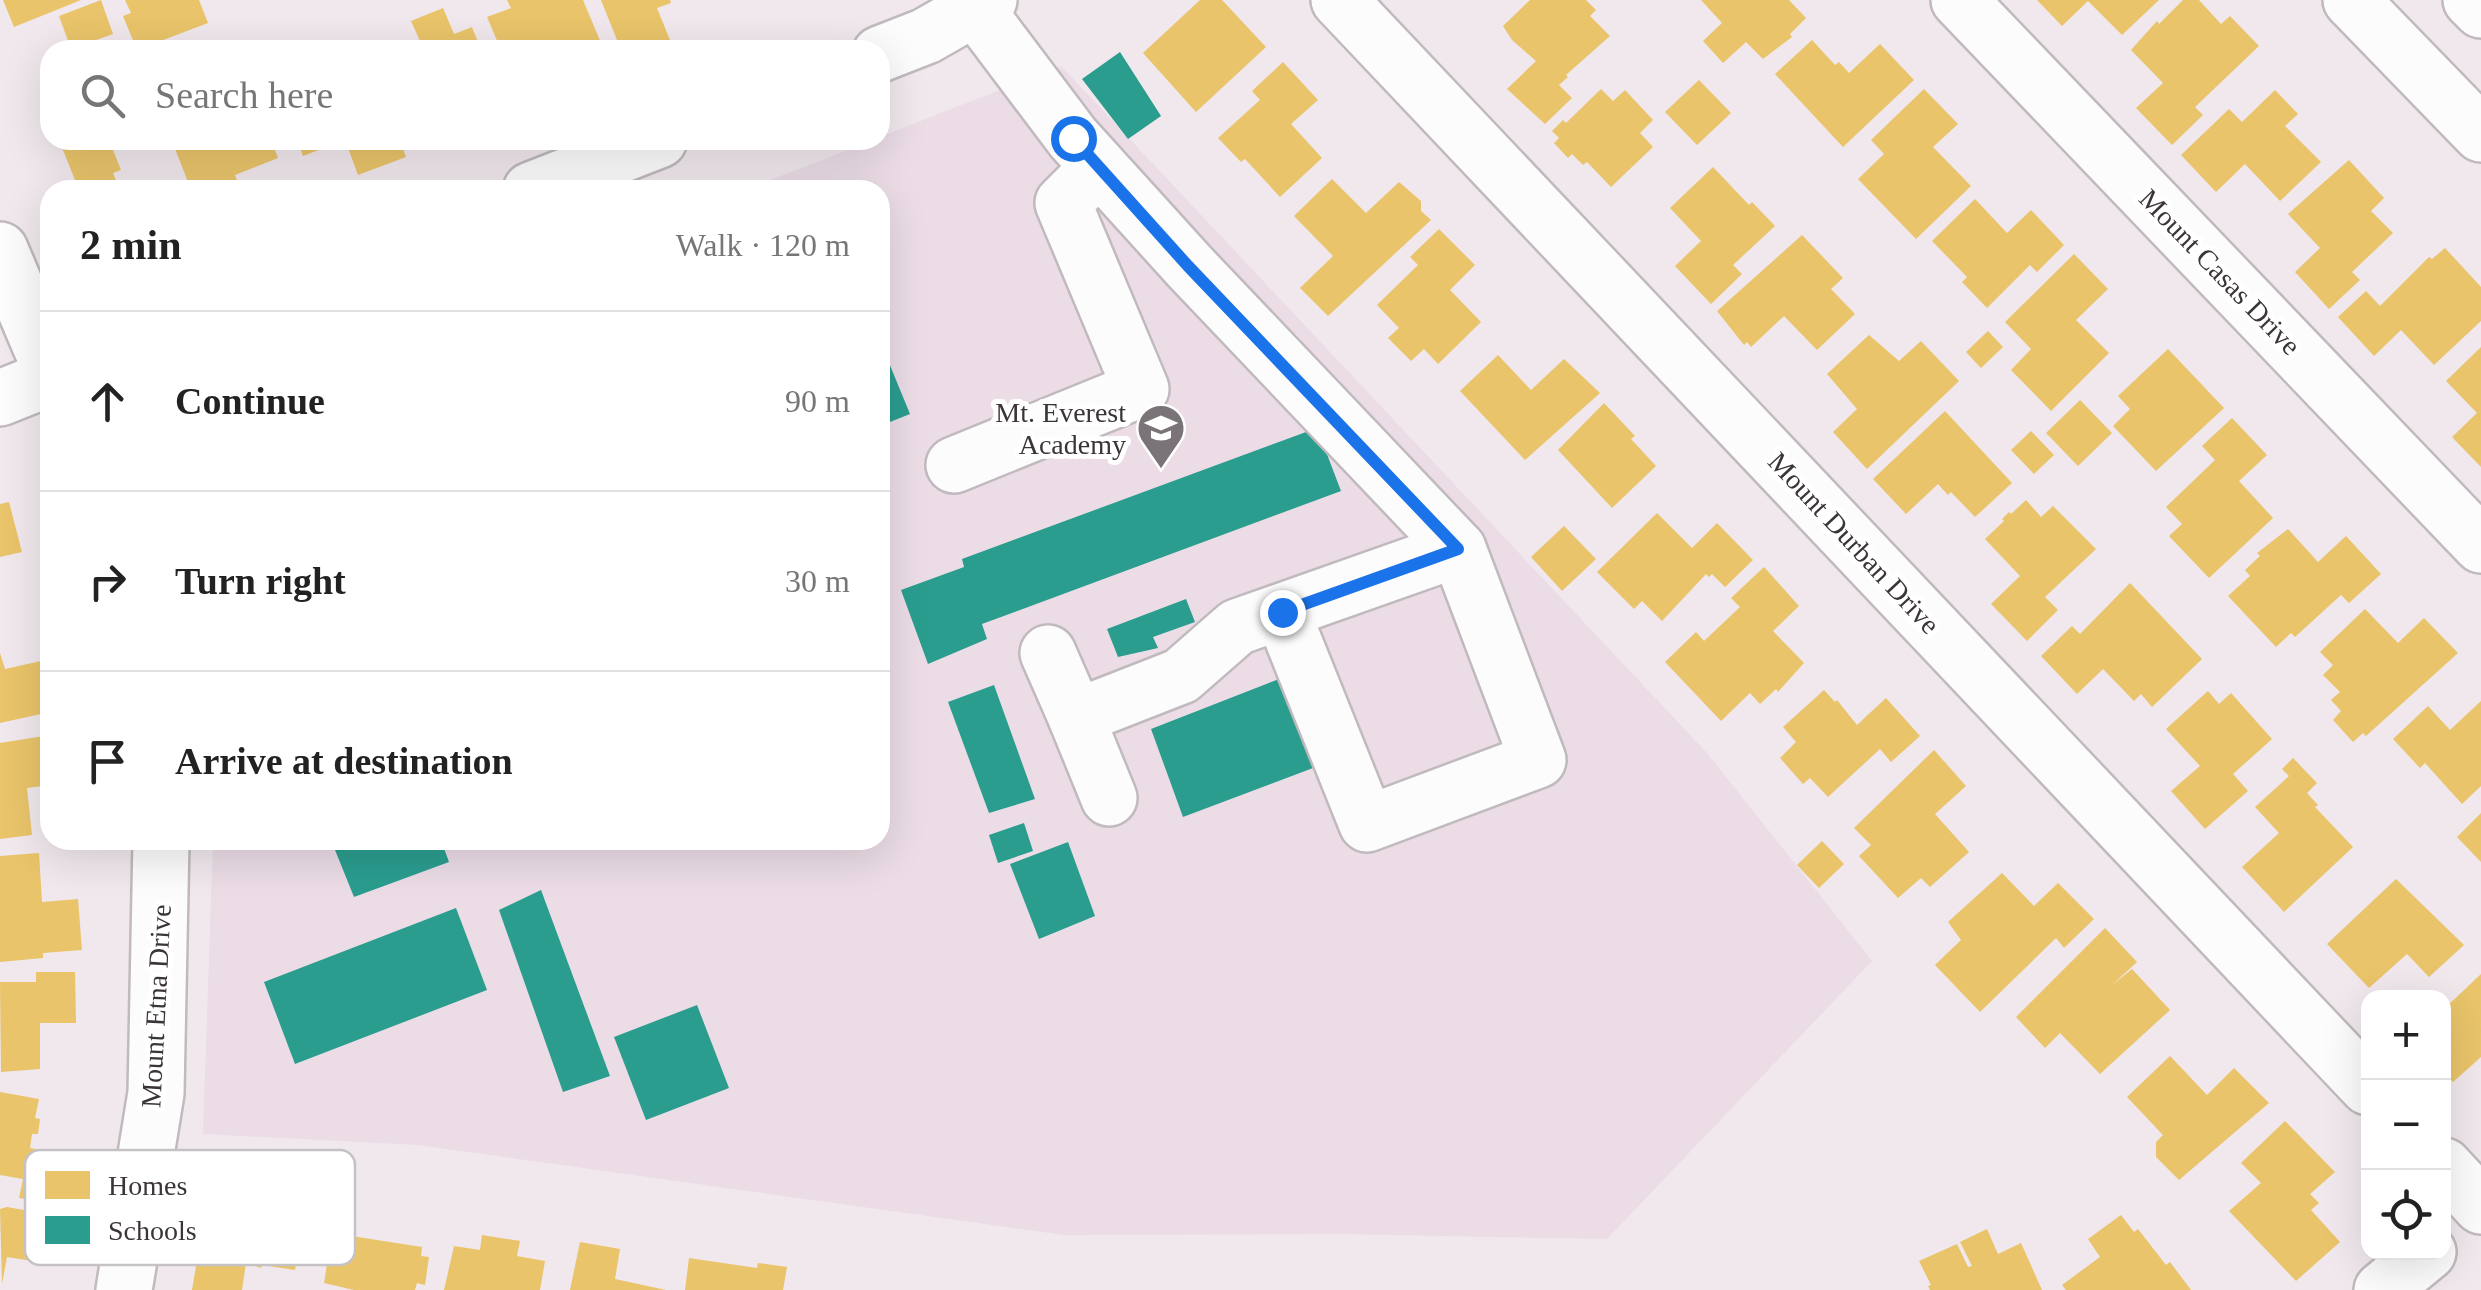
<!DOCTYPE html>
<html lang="en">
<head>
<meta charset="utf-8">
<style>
  body { margin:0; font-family:Georgia,serif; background:#f2f2f2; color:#222 }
  .controls { position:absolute; right:30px; bottom:30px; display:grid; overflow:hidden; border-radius:20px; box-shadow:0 10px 40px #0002 }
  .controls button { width:90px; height:90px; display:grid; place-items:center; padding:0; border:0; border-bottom:2px solid #e0e0e0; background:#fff; color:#222; font:50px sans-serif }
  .stop { position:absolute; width:30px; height:30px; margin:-22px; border:8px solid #1a73e8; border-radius:50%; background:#fff }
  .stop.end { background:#1a73e8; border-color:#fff; box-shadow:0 2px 10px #0008 }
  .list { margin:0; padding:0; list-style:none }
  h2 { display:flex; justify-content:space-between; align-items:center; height:130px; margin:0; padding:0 40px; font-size:42px }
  h2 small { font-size:32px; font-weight:400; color:#767676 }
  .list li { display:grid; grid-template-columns:65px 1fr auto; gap:30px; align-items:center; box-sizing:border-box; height:180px; padding:0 40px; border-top:2px solid #e0e0e0 }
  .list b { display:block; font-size:38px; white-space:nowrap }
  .list em { font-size:32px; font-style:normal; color:#767676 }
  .icon { flex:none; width:55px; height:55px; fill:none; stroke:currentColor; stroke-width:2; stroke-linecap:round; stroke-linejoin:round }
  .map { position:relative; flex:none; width:2481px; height:1290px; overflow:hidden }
  .search { position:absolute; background:#fff; box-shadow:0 10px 40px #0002; left:40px; top:40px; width:850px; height:110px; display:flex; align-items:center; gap:25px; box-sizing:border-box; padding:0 35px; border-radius:30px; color:#767676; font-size:38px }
  .panel { position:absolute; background:#fff; box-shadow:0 10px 40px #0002; left:40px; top:180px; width:850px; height:670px; border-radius:30px }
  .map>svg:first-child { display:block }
  .built { fill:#ebdce6 }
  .homes { fill:#e9c46a }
  .schools { fill:#2a9d8f }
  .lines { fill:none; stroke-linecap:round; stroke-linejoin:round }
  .minor-casing { stroke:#c0babe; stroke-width:60 }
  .major-casing { stroke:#c0babe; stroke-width:60 }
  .minor { stroke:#fdfcfc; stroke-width:55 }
  .major { stroke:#fdfcfc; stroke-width:55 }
  .route { stroke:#1a73e8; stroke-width:12 }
  .labels { text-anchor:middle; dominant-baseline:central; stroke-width:10; stroke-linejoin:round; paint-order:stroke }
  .street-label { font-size:28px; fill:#3b3539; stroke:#fff }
  .poi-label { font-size:28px; fill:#3b3539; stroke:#fff; text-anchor:end }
  .key { fill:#fff; stroke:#c4c2c4; stroke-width:2.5 }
  .key-label { font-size:28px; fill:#3b3539 }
</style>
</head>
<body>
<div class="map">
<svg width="2481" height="1290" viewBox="0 0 2481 1290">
  <rect width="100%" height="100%" fill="#f0e8ed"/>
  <path class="built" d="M1061,66L1707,753L1872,961L1607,1239L1341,1234L1064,1235L418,1145L203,1134L213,840H880V190H745L873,140H880V137Z"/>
  <g class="homes">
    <path d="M3,0H81L14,27Z"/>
    <path d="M101,0L113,34L71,49L59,16Z"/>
    <path d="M125,0H199L208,23L137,50L123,16L131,13Z"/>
    <path d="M507,0H583L604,50H501L487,17L511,8Z"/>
    <path d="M601,0H670L671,3L657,8L674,50H621Z"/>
    <path d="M1200,0H1222L1266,47L1196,112L1143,53Z"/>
    <path d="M1530,0H1586L1596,10L1590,16L1610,36L1566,75L1568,77L1559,85L1572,98L1545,124L1507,89L1536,61L1512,40L1503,26Z"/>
    <path d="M1701,0H1789L1806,18L1790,34L1792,37L1763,59L1746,42L1723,63L1703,41L1722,23Z"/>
    <path d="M2037,0H2159L2122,35L2088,1L2062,26Z"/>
    <path d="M2183,0H2199L2221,24L2230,16L2259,46L2195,107L2203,115L2172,145L2136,108L2163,83L2131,50L2157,21L2159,24Z"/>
    <path d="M443,8L454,34L472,27L480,47L483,45L485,50H399L420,41L411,21Z"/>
    <path d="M1812,40L1835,65L1839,62L1849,73L1880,44L1914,80L1843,147L1775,74Z"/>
    <path d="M1283,62L1318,100L1291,124L1322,158L1280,197L1245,159L1241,162L1218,138L1260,100L1252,91Z"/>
    <path d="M1699,80L1731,113L1697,145L1665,112Z"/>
    <path d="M1601,89L1613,101L1625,90L1653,120L1640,133L1653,147L1611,187L1587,162L1583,165L1572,154L1568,158L1554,143L1559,138L1552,131L1563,120L1566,123Z"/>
    <path d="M1924,89L1958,124L1933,147L1971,186L1916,239L1858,179L1884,154L1871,140Z"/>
    <path d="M2275,90L2298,114L2285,126L2321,162L2280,201L2245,164L2216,192L2181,155L2229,109L2242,122Z"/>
    <path d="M75,140H109L121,170L113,173L120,190H79L61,145Z"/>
    <path d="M271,140L278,158L235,175L240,190H187L185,183L188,182L172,141Z"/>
    <path d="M297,140H400L406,157L358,175L345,140L303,156Z"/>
    <path d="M2349,160L2384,198L2371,211L2393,233L2352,272L2360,280L2329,309L2295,272L2320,248L2288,214Z"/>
    <path d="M1713,167L1749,205L1752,202L1775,226L1733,265L1742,274L1711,304L1675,266L1701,241L1670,208Z"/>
    <path d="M1332,179L1366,213L1399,182L1421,201V211L1431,220L1328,316L1300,288L1333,256L1294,216Z"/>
    <path d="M1975,199L2007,233L2031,210L2064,245L2037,272L2030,265L1987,308L1962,282L1967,277L1932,241Z"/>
    <path d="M1439,229L1475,265L1450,290L1481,322L1438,364L1424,349L1411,361L1388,338L1399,328L1377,305L1418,265L1410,257Z"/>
    <path d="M1802,235L1843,278L1831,289L1855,314L1817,350L1784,316L1751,347L1747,342L1744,345L1717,311Z"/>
    <path d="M2445,248L2481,287V321L2434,365L2401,330L2374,356L2338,317L2366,291L2380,306L2429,257L2432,259Z"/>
    <path d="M2074,254L2108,289L2076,320L2109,353L2051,411L2011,370L2031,349L2005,322Z"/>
    <path d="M1988,331L2003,347L1981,368L1966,352Z"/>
    <path d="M1869,335L1899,361L1921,341L1959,381L1867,469L1833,432L1857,409L1827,374Z"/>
    <path d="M2481,347V467L2452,437L2477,413L2446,381Z"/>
    <path d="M2168,349L2224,408L2156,471L2113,426L2130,409L2118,396Z"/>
    <path d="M1498,355L1531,390L1564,359L1600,393L1525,460L1460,391Z"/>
    <path d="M2080,400L2112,433L2078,466L2046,433Z"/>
    <path d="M1604,403L1635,436L1631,439L1656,466L1612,508L1558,450Z"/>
    <path d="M1945,411L2012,483L1975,517L1951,492L1948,495L1938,484L1906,514L1873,479Z"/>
    <path d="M2232,418L2267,455L2239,481L2273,518L2209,578L2169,536L2182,524L2166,507L2215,460L2202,446Z"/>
    <path d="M2031,431L2054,455L2034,474L2011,450Z"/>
    <path d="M2026,500L2041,517L2053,506L2096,549L2045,597L2058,610L2027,641L1991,604L2020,576L1985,539L2004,521L2002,519L2009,512L2011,514Z"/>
    <path d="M9,502L22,552L0,557V504Z"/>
    <path d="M1657,513L1692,548L1717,523L1753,560L1725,587L1712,574L1709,577L1706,574L1662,621L1642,601L1634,609L1597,572Z"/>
    <path d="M1564,526L1596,559L1562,591L1531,557Z"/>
    <path d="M2288,529L2318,562L2346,536L2381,574L2349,603L2341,595L2295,637L2291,633L2276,647L2228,596L2250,576L2245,570L2260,556L2257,553Z"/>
    <path d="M1764,567L1799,606L1773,631L1804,663L1778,692L1776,689L1760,704L1750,693L1721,721L1665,662L1696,632L1704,641L1740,607L1731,598Z"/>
    <path d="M2130,583L2202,659L2152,707L2141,694L2134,701L2103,669L2077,694L2041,656L2072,626L2080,634Z"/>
    <path d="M2365,609L2398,643L2424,618L2458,653L2366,736L2363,733L2353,742L2333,720L2341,711L2331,700L2340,692L2323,675L2333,665L2320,652Z"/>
    <path d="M0,653L5,669L50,659V712L0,723Z"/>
    <path d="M1824,690L1835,702L1837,700L1857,725L1886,698L1920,736L1891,762L1880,749L1828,797L1810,778L1803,784L1780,758L1796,742L1783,727Z"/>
    <path d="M2208,691L2219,704L2231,693L2272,739L2233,774L2248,791L2205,829L2171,791L2200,766L2166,729Z"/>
    <path d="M2481,701V786L2462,804L2425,763L2420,768L2393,739L2428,706L2450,730Z"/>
    <path d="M50,735V785L27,788L32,835L0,839V743Z"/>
    <path d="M1934,750L1966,786L1935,814L1969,852L1930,887L1921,878L1898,898L1859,856L1871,845L1854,828Z"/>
    <path d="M2293,758L2317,783L2307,793L2318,805L2315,807L2353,847L2284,912L2242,867L2279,833L2255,807L2289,776L2282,769Z"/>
    <path d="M2481,813V862L2457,837Z"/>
    <path d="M1822,841L1844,864L1819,888L1797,865Z"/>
    <path d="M39,853L42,902L78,899L82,950L43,953V958L0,962V856Z"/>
    <path d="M2002,873L2034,906L2058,883L2094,919L2064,948L2056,938L1980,1012L1935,965L1961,940L1948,922Z"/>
    <path d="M2396,879L2464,945L2429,977L2407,954L2369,988L2327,944Z"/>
    <path d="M2105,928L2137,962L2111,986L2132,969L2170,1010L2100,1074L2060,1033L2045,1048L2016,1017Z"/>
    <path d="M36,972H75L76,1023H40V1069L1,1072L0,982H36Z"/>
    <path d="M2481,974V1057L2453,1082L2444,1072V1009Z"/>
    <path d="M2170,1056L2207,1095L2234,1068L2269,1103L2179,1180L2156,1157V1142L2163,1135L2127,1097Z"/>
    <path d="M0,1092L39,1099L35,1118L40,1119L38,1134H32L30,1148L69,1155L60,1205L19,1198L23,1179L0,1175Z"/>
    <path d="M2285,1121L2335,1172L2310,1194L2319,1203L2311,1210L2340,1242L2296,1281L2229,1211L2261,1183L2241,1163Z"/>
    <path d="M211,1176L258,1184L254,1211L304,1220L295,1270L262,1265L261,1268L246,1263L242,1290H192Z"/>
    <path d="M7,1207L58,1216L56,1236L62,1237L58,1260L52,1259L51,1264L7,1257L2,1284L0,1209Z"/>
    <path d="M2121,1215L2134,1232L2138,1229L2166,1265L2170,1262L2191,1290H2066L2062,1285L2100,1257L2088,1239Z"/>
    <path d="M1987,1229L1998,1254L2021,1243L2042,1290H1930L1928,1286L1931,1285L1919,1261L1957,1244L1968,1267L1972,1266L1960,1242Z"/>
    <path d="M332,1233L422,1247L421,1256L429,1257L425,1285L417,1283L415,1290H354L324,1283Z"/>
    <path d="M482,1235L520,1241L517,1256L545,1261L540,1290H444L454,1246L480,1250Z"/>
    <path d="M580,1242L620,1249L615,1279L666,1290H570Z"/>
    <path d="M689,1258L757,1268L758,1263L787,1267L783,1290H685Z"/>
  </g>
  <g class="schools">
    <path d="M1120,52L1161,116L1128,139L1082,79Z"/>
    <path d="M880,341L910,414L880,426Z"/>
    <path d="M1317,428L1341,491L982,624L987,639L928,664L901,590L964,567L962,559Z"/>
    <path d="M1186,599L1195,622L1153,637L1158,648L1118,657L1107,629Z"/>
    <path d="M1279,679L1313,768L1183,817L1151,729Z"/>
    <path d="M994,685L1035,799L989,813L948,702Z"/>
    <path d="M1024,823L1033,851L998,863L989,835Z"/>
    <path d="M331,840H441L449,862L354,897Z"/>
    <path d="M1068,842L1095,916L1039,939L1010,864Z"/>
    <path d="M541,890L610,1076L563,1092L499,910Z"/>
    <path d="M456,908L487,990L295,1064L264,982Z"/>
    <path d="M697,1005L729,1088L646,1120L614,1037Z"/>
  </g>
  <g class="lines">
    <g class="minor-casing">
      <g id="minor">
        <path d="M1339,0L2368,1087"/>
        <path d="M1959,0L2481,545"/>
        <path d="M975,8L1073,138L1189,266L1458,549L1237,627L1181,676L1076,717L1048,653"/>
        <path d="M880,54L926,36L989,0"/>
        <path d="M531,190L659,140"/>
        <path d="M0,250L50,368"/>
        <path d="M0,398L50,378"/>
        <path d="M954,465L1141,389L1063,203L1099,167"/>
        <path d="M1282,612L1367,824L1538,760L1458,549"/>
        <path d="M1076,717L1109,798"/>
        <path d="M2444,1166L2481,1206"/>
        <path d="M124,1290L156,1093L161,840"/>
        <path d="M2382,1290L2428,1252"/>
      </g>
    </g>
    <g class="major-casing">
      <g id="major">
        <path d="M2351,0L2481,134"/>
        <path d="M2471,0L2481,10"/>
      </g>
    </g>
    <use href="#minor" class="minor"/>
    <use href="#major" class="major"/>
  </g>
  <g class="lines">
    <path class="route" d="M1073,138L1188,266L1458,549L1282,612"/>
  </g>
  <defs>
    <g id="school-pin" transform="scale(2.5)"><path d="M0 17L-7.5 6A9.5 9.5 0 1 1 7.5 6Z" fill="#7a7478" stroke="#fff"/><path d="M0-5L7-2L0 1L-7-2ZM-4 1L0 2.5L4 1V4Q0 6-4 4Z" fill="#fff"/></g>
  </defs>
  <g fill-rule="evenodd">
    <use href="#school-pin" x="1161" y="428"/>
  </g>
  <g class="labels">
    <g class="street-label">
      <text transform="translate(2220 272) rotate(46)">Mount Casas Drive</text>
      <text transform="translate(1854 543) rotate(47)">Mount Durban Drive</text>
      <text transform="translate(156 1006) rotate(-87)">Mount Etna Drive</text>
    </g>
    <g class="poi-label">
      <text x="1126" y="412">Mt. Everest<tspan x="1126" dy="32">Academy</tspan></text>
    </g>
  </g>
  <rect x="25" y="1150" width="330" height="115" rx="15" class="key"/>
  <rect x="45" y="1171" width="45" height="28" fill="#e9c46a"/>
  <rect x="45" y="1216" width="45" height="28" fill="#2a9d8f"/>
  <g class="key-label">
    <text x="108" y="1195">Homes</text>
    <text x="108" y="1240">Schools</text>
  </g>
</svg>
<div class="controls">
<button>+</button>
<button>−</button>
<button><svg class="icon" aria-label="locate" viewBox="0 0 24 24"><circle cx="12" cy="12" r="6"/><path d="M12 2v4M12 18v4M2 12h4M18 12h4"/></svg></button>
</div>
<div class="stop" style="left:1073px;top:138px"></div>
<div class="stop end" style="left:1282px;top:612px"></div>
<div class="search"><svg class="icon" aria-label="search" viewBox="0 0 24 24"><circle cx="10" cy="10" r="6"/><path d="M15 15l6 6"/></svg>Search here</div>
<section class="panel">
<h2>2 min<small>Walk · 120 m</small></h2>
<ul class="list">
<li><svg class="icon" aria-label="ahead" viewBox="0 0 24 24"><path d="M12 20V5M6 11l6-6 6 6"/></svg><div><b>Continue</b></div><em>90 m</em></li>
<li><svg class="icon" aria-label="right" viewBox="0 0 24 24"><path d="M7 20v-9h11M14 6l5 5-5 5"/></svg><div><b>Turn right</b></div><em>30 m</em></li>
<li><svg class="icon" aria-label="arrive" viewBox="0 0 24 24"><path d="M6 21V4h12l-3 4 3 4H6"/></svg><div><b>Arrive at destination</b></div></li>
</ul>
</section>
</div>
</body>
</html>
